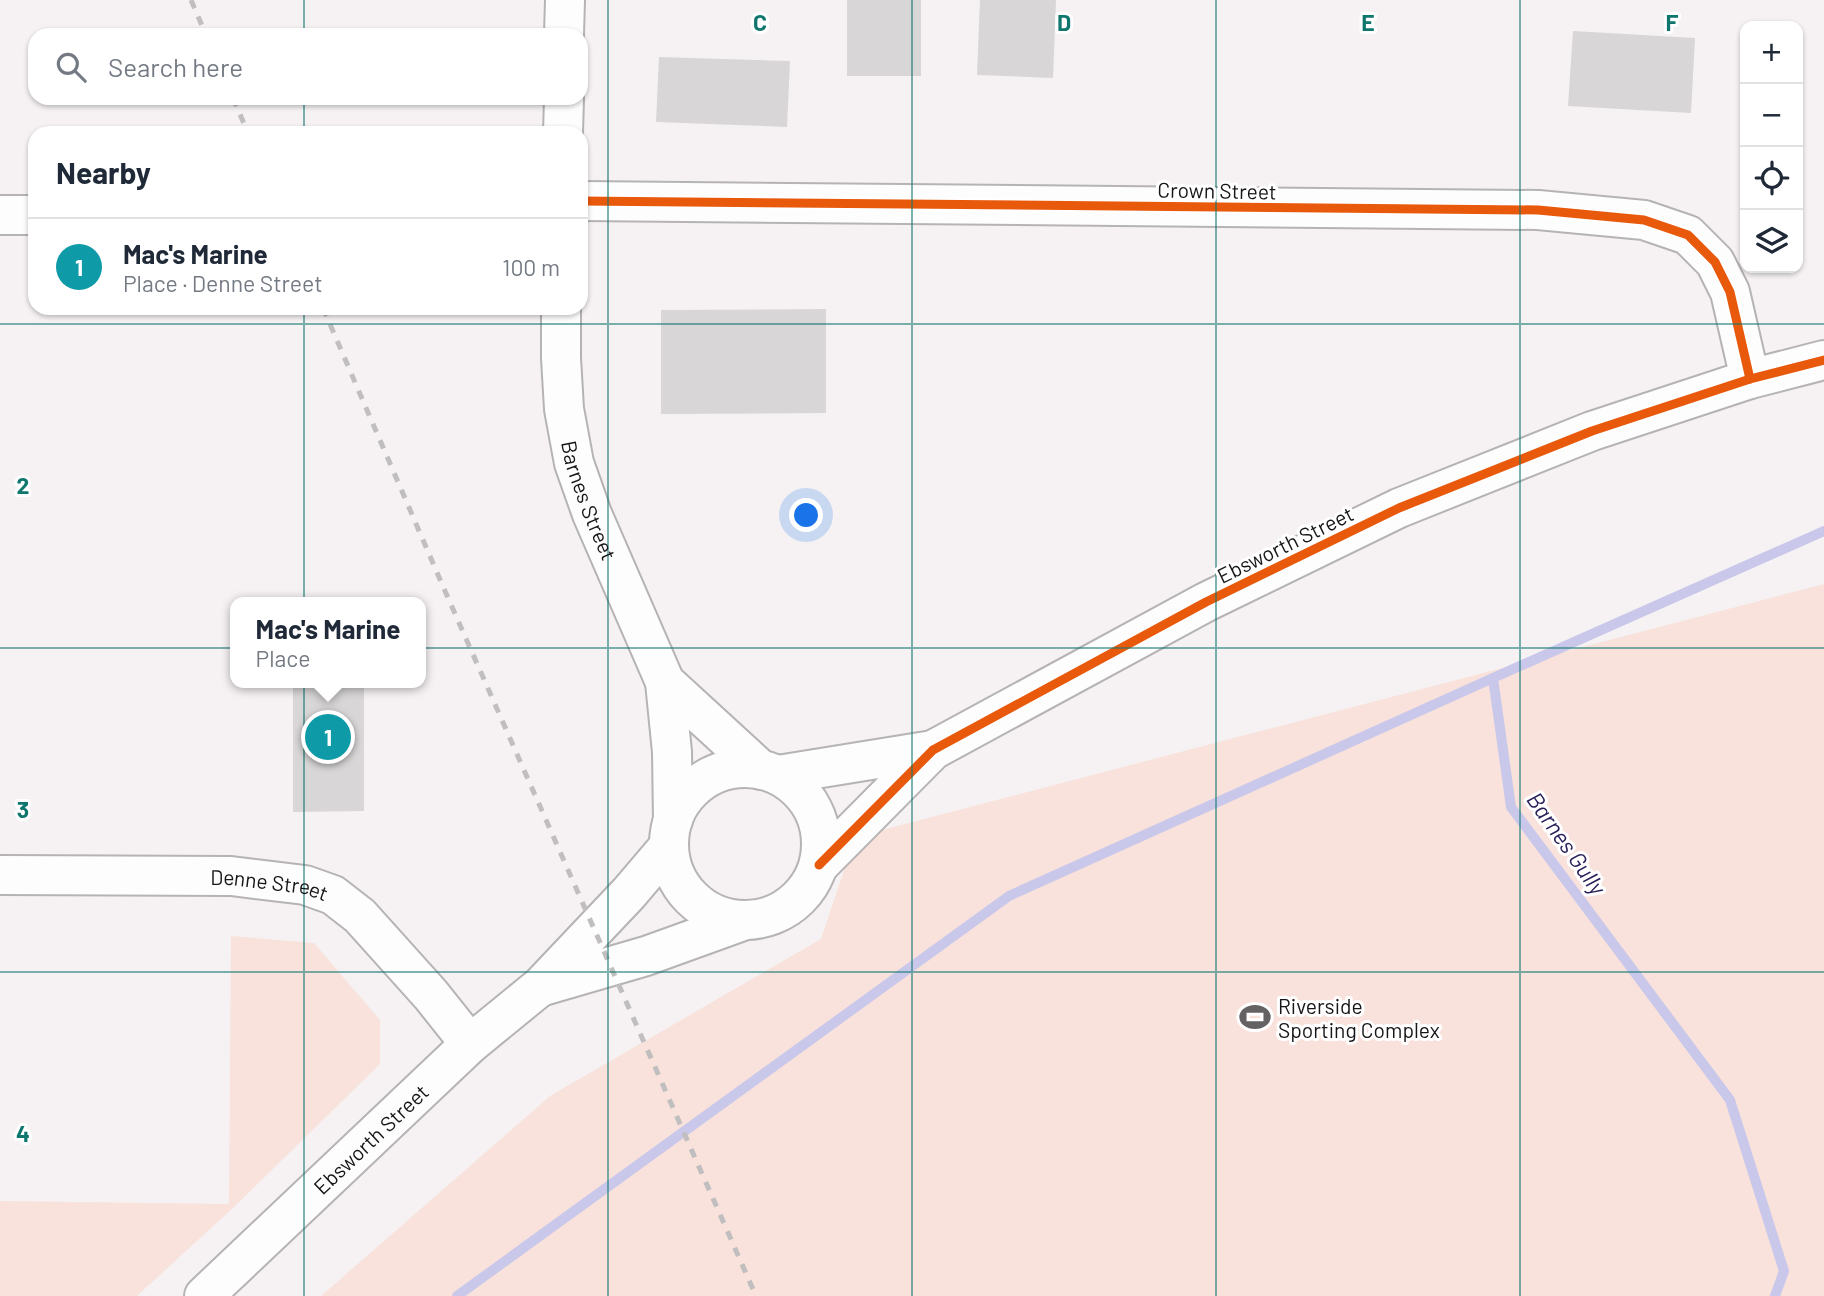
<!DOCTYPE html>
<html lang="en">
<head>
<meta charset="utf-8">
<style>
  body { margin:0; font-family:Barlow,sans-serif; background:#f2f2f3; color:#1f2937 }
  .controls { position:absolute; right:21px; top:21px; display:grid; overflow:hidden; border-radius:14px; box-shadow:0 2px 5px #0004 }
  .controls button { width:63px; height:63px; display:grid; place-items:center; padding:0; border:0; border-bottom:2px solid #e0e1e3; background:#fff; color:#1f2937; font:35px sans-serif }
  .you { position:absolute; left:807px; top:516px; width:24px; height:24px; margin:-18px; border:5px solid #fff; border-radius:50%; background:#1a73e8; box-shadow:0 0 0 10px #1a73e833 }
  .badge { display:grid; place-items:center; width:46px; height:46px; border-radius:50%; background:#111827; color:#fff; font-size:23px; font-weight:700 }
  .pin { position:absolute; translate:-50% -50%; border:4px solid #fff; box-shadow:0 2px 7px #0006 }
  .popup { position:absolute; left:230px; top:597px; width:196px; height:91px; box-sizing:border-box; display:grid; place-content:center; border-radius:14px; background:#fff; filter:drop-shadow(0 2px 5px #0005); font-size:23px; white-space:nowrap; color:#747a83 }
  .popup b { font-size:26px; color:#1f2937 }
  .popup::after { content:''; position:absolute; left:50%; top:100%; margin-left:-14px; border:14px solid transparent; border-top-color:#fff }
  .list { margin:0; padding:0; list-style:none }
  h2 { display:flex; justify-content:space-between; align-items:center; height:91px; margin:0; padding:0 28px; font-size:30px }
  h2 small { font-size:23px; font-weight:400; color:#747a83 }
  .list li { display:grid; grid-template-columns:46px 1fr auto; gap:21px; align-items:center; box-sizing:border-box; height:98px; padding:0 28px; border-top:2px solid #e0e1e3 }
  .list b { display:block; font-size:26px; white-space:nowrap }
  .list p { margin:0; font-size:23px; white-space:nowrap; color:#747a83 }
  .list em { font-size:23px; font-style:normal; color:#747a83 }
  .icon { flex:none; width:38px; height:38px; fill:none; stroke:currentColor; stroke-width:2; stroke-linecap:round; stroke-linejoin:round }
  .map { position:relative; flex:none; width:1824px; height:1296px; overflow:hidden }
  .search { position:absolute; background:#fff; box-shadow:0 2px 5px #0004; left:28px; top:28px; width:560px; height:77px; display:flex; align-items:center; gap:18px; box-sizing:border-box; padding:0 24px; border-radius:21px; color:#747a83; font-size:26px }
  .panel { position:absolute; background:#fff; box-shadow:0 2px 5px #0004; left:28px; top:126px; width:560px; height:189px; border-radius:21px }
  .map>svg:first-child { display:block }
  .green { fill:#f8e2db }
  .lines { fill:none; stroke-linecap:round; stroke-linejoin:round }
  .stream { stroke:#cac8ea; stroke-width:10 }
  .building { fill:#d8d6d7 }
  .minor-casing { stroke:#b5b3b4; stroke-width:42 }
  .minor { stroke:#fefdfd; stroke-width:38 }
  .rail { stroke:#c0bebe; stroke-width:5; stroke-dasharray:9 9; stroke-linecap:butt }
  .cycleway-casing { stroke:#fff; stroke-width:13 }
  .cycleway { stroke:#e8590c; stroke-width:9 }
  .grid { fill:none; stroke:#0f766e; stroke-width:2; stroke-opacity:0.55 }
  .labels { text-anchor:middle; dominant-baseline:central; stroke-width:6; stroke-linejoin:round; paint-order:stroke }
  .street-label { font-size:21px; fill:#171517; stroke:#fff }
  .poi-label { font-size:21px; fill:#171517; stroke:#fff; text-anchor:start }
  .water-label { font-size:23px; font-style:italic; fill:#2a215b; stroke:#fff }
  .grid-label { font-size:23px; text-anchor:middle; font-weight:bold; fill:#0f766e; stroke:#fff; stroke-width:6; stroke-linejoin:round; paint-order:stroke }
</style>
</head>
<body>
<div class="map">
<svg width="1824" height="1296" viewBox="0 0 1824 1296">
  <rect width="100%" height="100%" fill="#f6f2f4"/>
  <g class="green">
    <path d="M1824,584V1296H321L550,1096L821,939L855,837Z"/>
    <path d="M231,936L314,943L380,1020V1064L234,1207L137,1296H0V1201L229,1204Z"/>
  </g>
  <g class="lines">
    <g class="stream">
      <path d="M457,1296L1009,896L1493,678"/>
      <path d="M1775,1296L1784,1271L1730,1100L1511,807L1493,678L1824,531"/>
    </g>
  </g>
  <g class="building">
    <rect x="847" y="0" width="74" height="76"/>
    <path d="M980,0H1056L1053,78L977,75Z"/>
    <path d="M1573,31L1695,38L1691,113L1568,106Z"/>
    <path d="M659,57L790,61L787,127L656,122Z"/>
    <path d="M826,309V413L661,414V310Z"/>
    <path d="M293,683H364V811L293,812Z"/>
  </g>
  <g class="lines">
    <g class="minor-casing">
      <g id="minor">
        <path d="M564,35L565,0"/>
        <path d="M563,133L564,98"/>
        <path d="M581,201L1538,210L1644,220L1688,235L1715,262L1730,292L1750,379"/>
        <path d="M0,215H35"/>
        <path id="s1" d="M561,308V358L564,409L574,463L592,514L665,682L672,752L673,820"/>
        <path d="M665,682L761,770"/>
        <circle cx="745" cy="844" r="76"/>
        <path d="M778,775L933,750"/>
        <path d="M819,865L933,750L1206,602L1399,508L1592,431L1750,379L1824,360"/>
        <path id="s2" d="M0,875L231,876L305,885L333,895L360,916L431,995L470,1044"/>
        <path d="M543,986L646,956L743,921"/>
        <path id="s3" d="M204,1296L470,1044L541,986L629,893L669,846"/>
      </g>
    </g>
    <use href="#minor" class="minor"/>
    <g class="rail">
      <path d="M191,0L206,35"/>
      <path d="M233,98L248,133"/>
      <path d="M323,308L445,591L756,1296"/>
    </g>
    <g class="cycleway-casing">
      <g id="cycleway">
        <path d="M581,201L1538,210L1644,220L1688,235L1715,262L1730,292L1750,379"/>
        <path d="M819,865L933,750L1206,602L1399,508L1592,431L1750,379L1824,360"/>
      </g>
    </g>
    <use href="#cycleway" class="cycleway"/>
  </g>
  <path class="grid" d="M304,0V35M608,0V1296M912,0V1296M1216,0V1296M1520,0V1296M304,98V133M304,308V1296M0,324H1824M0,648H1824M0,972H1824"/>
  <defs>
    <g id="stadium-bare" transform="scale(2.415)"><path d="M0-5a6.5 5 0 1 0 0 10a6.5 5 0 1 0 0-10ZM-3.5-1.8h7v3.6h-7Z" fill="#656264" stroke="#fff" stroke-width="2.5" paint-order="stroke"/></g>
  </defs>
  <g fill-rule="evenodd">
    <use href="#stadium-bare" x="1255" y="1017"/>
  </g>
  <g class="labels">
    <g class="street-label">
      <text transform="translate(1217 190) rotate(1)">Crown Street</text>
      <text stroke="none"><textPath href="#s1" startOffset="196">Barnes Street</textPath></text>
      <text transform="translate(1285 544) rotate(-26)">Ebsworth Street</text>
      <text stroke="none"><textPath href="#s2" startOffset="270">Denne Street</textPath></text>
      <text stroke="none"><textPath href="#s3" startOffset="229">Ebsworth Street</textPath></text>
    </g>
    <g class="poi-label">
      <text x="1278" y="1005">Riverside<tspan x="1278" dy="24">Sporting Complex</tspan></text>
    </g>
    <g class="water-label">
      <text transform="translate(1567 843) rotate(55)">Barnes Gully</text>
    </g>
  </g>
  <g class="grid-label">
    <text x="760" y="31">C</text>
    <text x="1064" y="31">D</text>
    <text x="1368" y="31">E</text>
    <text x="1672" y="31">F</text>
    <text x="23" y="494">2</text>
    <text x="23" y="818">3</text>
    <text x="23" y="1142">4</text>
  </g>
</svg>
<div class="controls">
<button>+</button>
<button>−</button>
<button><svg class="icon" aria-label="locate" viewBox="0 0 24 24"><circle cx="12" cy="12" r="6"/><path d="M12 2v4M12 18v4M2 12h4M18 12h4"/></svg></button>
<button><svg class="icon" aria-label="layers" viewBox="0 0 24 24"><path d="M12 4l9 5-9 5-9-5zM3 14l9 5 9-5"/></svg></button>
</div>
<div class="you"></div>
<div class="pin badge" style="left:328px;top:737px;background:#0f9aa8">1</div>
<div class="popup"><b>Mac's Marine</b>Place</div>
<div class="search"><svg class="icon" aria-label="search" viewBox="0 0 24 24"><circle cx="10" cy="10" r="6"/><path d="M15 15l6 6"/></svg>Search here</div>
<section class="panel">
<h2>Nearby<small></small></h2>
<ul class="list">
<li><span class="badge" style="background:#0f9aa8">1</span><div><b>Mac's Marine</b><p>Place · Denne Street</p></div><em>100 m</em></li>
</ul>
</section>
</div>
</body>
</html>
